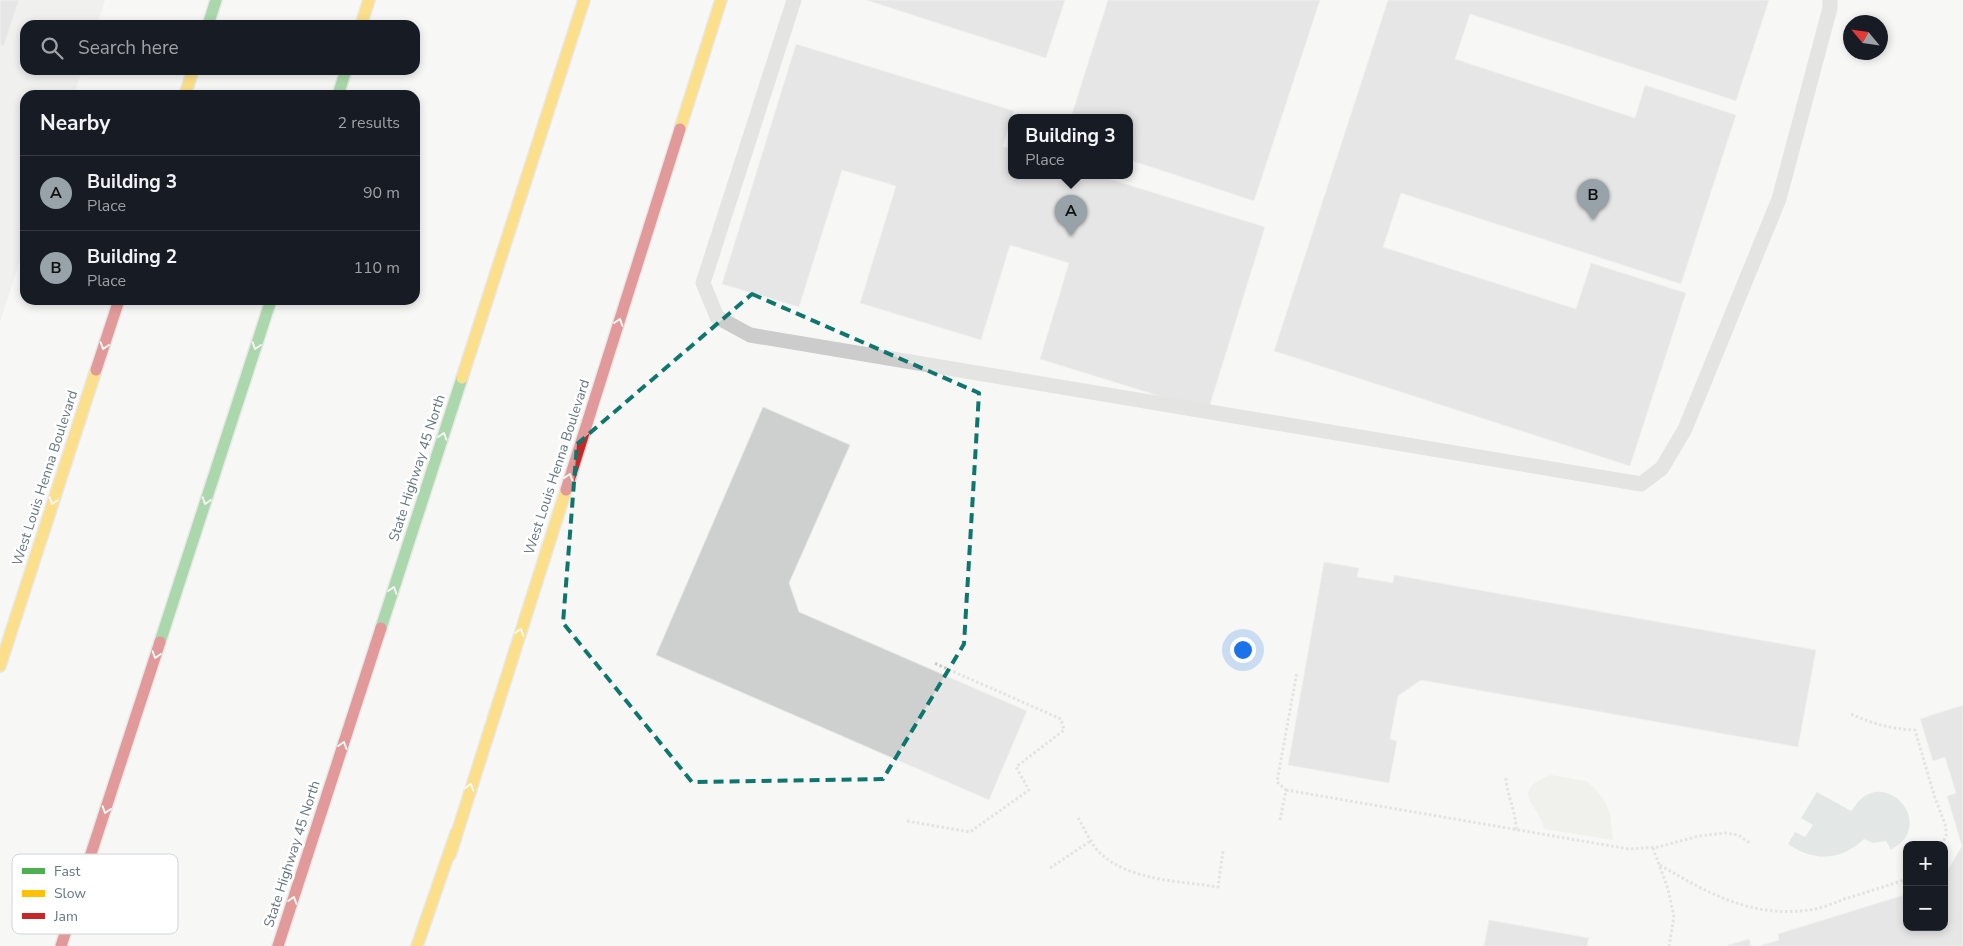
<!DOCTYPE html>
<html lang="en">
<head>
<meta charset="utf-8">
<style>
  body { margin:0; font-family:"Nunito Sans",sans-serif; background:#242831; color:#f1f3f6 }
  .controls { position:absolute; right:15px; bottom:15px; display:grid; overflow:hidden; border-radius:10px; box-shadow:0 2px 8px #0003 }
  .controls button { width:45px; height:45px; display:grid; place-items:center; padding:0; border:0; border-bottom:1px solid #363941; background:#171b24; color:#f1f3f6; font:25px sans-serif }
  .compass { position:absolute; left:1843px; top:15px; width:45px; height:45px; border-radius:50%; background:#171b24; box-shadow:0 2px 8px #0003; rotate:299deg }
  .you { position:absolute; left:1242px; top:649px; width:18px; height:18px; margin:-12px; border:4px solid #fff; border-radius:50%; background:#1a73e8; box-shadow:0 0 0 8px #1a73e833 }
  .badge { display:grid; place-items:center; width:32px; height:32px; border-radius:50%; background:#97a2a9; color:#111; font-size:16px; font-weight:700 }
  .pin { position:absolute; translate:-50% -41px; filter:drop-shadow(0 1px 2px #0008) }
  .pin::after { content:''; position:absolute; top:26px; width:18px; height:15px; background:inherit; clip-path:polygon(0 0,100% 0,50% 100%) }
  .popup { position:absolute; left:1008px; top:114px; width:125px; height:65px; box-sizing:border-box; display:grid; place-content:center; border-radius:10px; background:#171b24; filter:drop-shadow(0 1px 4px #0005); font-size:16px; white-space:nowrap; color:#9ea1a6 }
  .popup b { font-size:19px; color:#f1f3f6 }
  .popup::after { content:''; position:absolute; left:50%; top:100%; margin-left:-10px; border:10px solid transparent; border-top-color:#171b24 }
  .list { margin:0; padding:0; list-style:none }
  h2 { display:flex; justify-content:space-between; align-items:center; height:65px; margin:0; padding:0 20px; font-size:21px }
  h2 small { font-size:16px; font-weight:400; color:#9ea1a6 }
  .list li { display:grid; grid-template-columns:32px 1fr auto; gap:15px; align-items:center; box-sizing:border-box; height:75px; padding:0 20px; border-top:1px solid #363941 }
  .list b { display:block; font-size:19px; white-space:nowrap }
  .list p { margin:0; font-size:16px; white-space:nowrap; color:#9ea1a6 }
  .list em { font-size:16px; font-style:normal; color:#9ea1a6 }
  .icon { flex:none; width:28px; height:28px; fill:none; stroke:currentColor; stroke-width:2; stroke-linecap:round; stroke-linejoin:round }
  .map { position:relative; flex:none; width:1963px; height:946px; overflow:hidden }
  .search { position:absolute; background:#171b24; box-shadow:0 2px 8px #0003; left:20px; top:20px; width:400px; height:55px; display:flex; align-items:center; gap:12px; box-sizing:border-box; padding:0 18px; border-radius:15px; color:#9ea1a6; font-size:19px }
  .panel { position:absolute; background:#171b24; box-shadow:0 2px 8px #0003; left:20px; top:90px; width:400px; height:215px; border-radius:15px }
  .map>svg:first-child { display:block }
  .built { fill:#e6e7e6 }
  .green { fill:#e6e9e3 }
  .water { fill:#cbd4d6 }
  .building { fill:#ced0d0; stroke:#e6e6e6 }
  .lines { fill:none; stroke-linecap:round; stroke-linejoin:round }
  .fast-casing { stroke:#d4d5d6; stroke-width:14 }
  .slow-casing { stroke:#d4d5d6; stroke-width:14 }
  .jam-casing { stroke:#d4d5d6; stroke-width:14 }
  .path { stroke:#c8cacb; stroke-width:3; stroke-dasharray:2.5 2.5; stroke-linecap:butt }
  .lane { stroke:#cccccd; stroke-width:15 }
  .fast { stroke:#4caf50; stroke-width:11 }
  .slow { stroke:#ffc107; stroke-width:11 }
  .jam { stroke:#c62828; stroke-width:11 }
  .oneway { stroke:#f6fbf6 }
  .marked { fill:none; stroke:#0f766e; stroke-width:4; stroke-dasharray:10 6; stroke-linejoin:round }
  .labels { text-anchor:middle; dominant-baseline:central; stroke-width:5; stroke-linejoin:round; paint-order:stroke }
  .street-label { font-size:14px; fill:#637580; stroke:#fff }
  .key { fill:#fff; stroke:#d0d6d9; stroke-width:1 }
  .key-label { font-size:14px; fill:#637580 }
</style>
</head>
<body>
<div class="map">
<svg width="1963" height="946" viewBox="0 0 1963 946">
  <rect width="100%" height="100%" fill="#f7f7f6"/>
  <path class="built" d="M0,0H105L97,25H25V70H82L74,95H25V245L0,322Z"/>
  <path class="green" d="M1551,775L1587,781L1596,790L1605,801L1610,813L1613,840L1544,829C1541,806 1506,792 1551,775Z"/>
  <path class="water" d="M1817,792L1851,811C1854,808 1857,802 1861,799C1885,777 1922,810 1906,837C1903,842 1896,846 1891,850L1886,841L1873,843L1864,839C1841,861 1814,862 1788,844L1795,832L1805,837L1813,825L1801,818Z"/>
  <g class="building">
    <path d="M0,0H19L4,46L0,45Z"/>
    <path d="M866,0H1065L1046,58Z"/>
    <path d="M1108,0H1320L1254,201L1130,160V117H1071Z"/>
    <path d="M1388,0H1769L1736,101L1470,14L1455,59L1635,118L1645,85L1736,115L1681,284L1401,193L1383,247L1576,309L1591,263L1686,293L1630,466L1274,351Z"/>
    <path d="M796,44L1014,111L1003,146L1012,149V175H1096L1265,227L1208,411L1040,359L1069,263L1010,245L981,340L860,303L896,186L842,170L799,307L722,284Z"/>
    <path d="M763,407L850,445L789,583L799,612L1027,711L989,800L656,655Z"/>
    <path d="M1324,562L1359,568L1357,577L1393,583L1394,575L1816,650L1798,747L1421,680L1398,696L1390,739L1397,741L1389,783L1288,765Z"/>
    <path d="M1963,705V946H1759L1779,940L1778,934L1907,894V927H1944V876L1962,846L1947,796L1956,793L1945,757L1933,761L1920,719Z"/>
    <path d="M1489,920L1589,938L1587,946H1484Z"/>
    <path d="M1749,939L1751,946H1725Z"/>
  </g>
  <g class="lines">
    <g class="fast-casing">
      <g id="fast">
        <path d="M208,25L216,0"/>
        <path d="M338,95L346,70"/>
        <path d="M381,628L462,378"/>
        <path d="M160,642L271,300"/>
      </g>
    </g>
    <g class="slow-casing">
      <g id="slow">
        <path d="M361,25L369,0"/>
        <path d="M185,95L193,70"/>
        <path d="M680,129L721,0"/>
        <path d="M462,378L584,0"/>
        <path d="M0,666L96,370"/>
        <path d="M450,855L566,490"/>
        <path d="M417,946L456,833"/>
      </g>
    </g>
    <g class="jam-casing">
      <g id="jam">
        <path d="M96,370L119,300"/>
        <path d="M566,490L680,129"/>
        <path d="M61,946L160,642"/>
        <path d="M278,946L381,628"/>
      </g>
    </g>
    <g class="path">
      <path d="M1851,714C1873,724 1891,729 1915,730L1934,795L1946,827V836L1942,845"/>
      <path d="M1506,778C1507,796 1516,811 1516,830"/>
      <path d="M1286,790L1629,849L1658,847L1699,836L1725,833L1738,835L1750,843"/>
      <path d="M1078,818C1085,829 1091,845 1101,854C1131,881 1180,881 1218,887L1223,851"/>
      <path d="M1280,820L1286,790L1277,782L1297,672"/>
      <path d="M907,821L970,832L1029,790L1016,767L1064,730L1061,719L934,663"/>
      <path d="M1653,848L1668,889L1674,917L1669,946"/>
      <path d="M1660,865C1709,894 1755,920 1815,909C1825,907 1835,903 1844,899C1865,893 1886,886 1907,879"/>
      <path d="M1050,868L1092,840"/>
    </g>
    <path class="lane" d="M794,0L703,283L717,317L750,335L1641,484L1662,468L1685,429L1779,199L1830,8V0"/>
    <use href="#fast" class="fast"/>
    <use href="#slow" class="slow"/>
    <use href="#jam" class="jam"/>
  </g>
  <defs><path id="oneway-chevron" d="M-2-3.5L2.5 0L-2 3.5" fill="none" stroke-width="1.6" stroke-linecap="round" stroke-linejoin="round" transform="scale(1.25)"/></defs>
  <g class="oneway">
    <use href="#oneway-chevron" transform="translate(619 322) rotate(-72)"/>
    <use href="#oneway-chevron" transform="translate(104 346) rotate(108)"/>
    <use href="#oneway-chevron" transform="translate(256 346) rotate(108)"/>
    <use href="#oneway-chevron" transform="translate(443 436) rotate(-72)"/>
    <use href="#oneway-chevron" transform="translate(569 477) rotate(-72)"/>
    <use href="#oneway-chevron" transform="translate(53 501) rotate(108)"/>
    <use href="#oneway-chevron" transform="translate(206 501) rotate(108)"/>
    <use href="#oneway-chevron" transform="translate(393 590) rotate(-72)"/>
    <use href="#oneway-chevron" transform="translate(520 632) rotate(-72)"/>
    <use href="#oneway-chevron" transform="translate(156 655) rotate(108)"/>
    <use href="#oneway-chevron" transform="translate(343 745) rotate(-72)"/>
    <use href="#oneway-chevron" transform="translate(470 787) rotate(-72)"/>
    <use href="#oneway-chevron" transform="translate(106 810) rotate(108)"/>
    <use href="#oneway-chevron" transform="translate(293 900) rotate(-72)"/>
  </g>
  <path d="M0 0H1963V946H0ZM752,294L979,393L964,644L883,779L692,782L563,623L577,444Z" fill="#f7f7f6" fill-opacity=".55" fill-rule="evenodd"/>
  <path class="marked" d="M752,294L979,393L964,644L883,779L692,782L563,623L577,444Z"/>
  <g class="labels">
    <g class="street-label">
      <text transform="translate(557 467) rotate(-72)">West Louis Henna Boulevard</text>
      <text transform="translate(417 468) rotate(-72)">State Highway 45 North</text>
      <text transform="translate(45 478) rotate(-72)">West Louis Henna Boulevard</text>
      <text transform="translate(292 854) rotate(-72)">State Highway 45 North</text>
    </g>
  </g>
  <rect x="12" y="854" width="166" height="80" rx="8" class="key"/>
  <rect x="22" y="868" width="23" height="6" fill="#4caf50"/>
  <rect x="22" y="890" width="23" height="7" fill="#ffc107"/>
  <rect x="22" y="913" width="23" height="6" fill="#c62828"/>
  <g class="key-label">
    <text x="54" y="876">Fast</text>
    <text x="54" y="898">Slow</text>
    <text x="54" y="921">Jam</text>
  </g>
</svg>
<div class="controls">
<button>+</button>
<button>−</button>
</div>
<svg class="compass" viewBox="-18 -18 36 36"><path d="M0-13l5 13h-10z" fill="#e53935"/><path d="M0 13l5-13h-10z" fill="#9ea1a6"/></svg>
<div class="you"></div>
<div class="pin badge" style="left:1071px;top:236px">A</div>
<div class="popup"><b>Building 3</b>Place</div>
<div class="pin badge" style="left:1593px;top:220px">B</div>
<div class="search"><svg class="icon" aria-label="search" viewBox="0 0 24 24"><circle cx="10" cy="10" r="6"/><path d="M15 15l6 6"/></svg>Search here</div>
<section class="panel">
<h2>Nearby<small>2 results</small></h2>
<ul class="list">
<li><span class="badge">A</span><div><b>Building 3</b><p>Place</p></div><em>90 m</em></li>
<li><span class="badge">B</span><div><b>Building 2</b><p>Place</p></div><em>110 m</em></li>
</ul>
</section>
</div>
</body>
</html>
